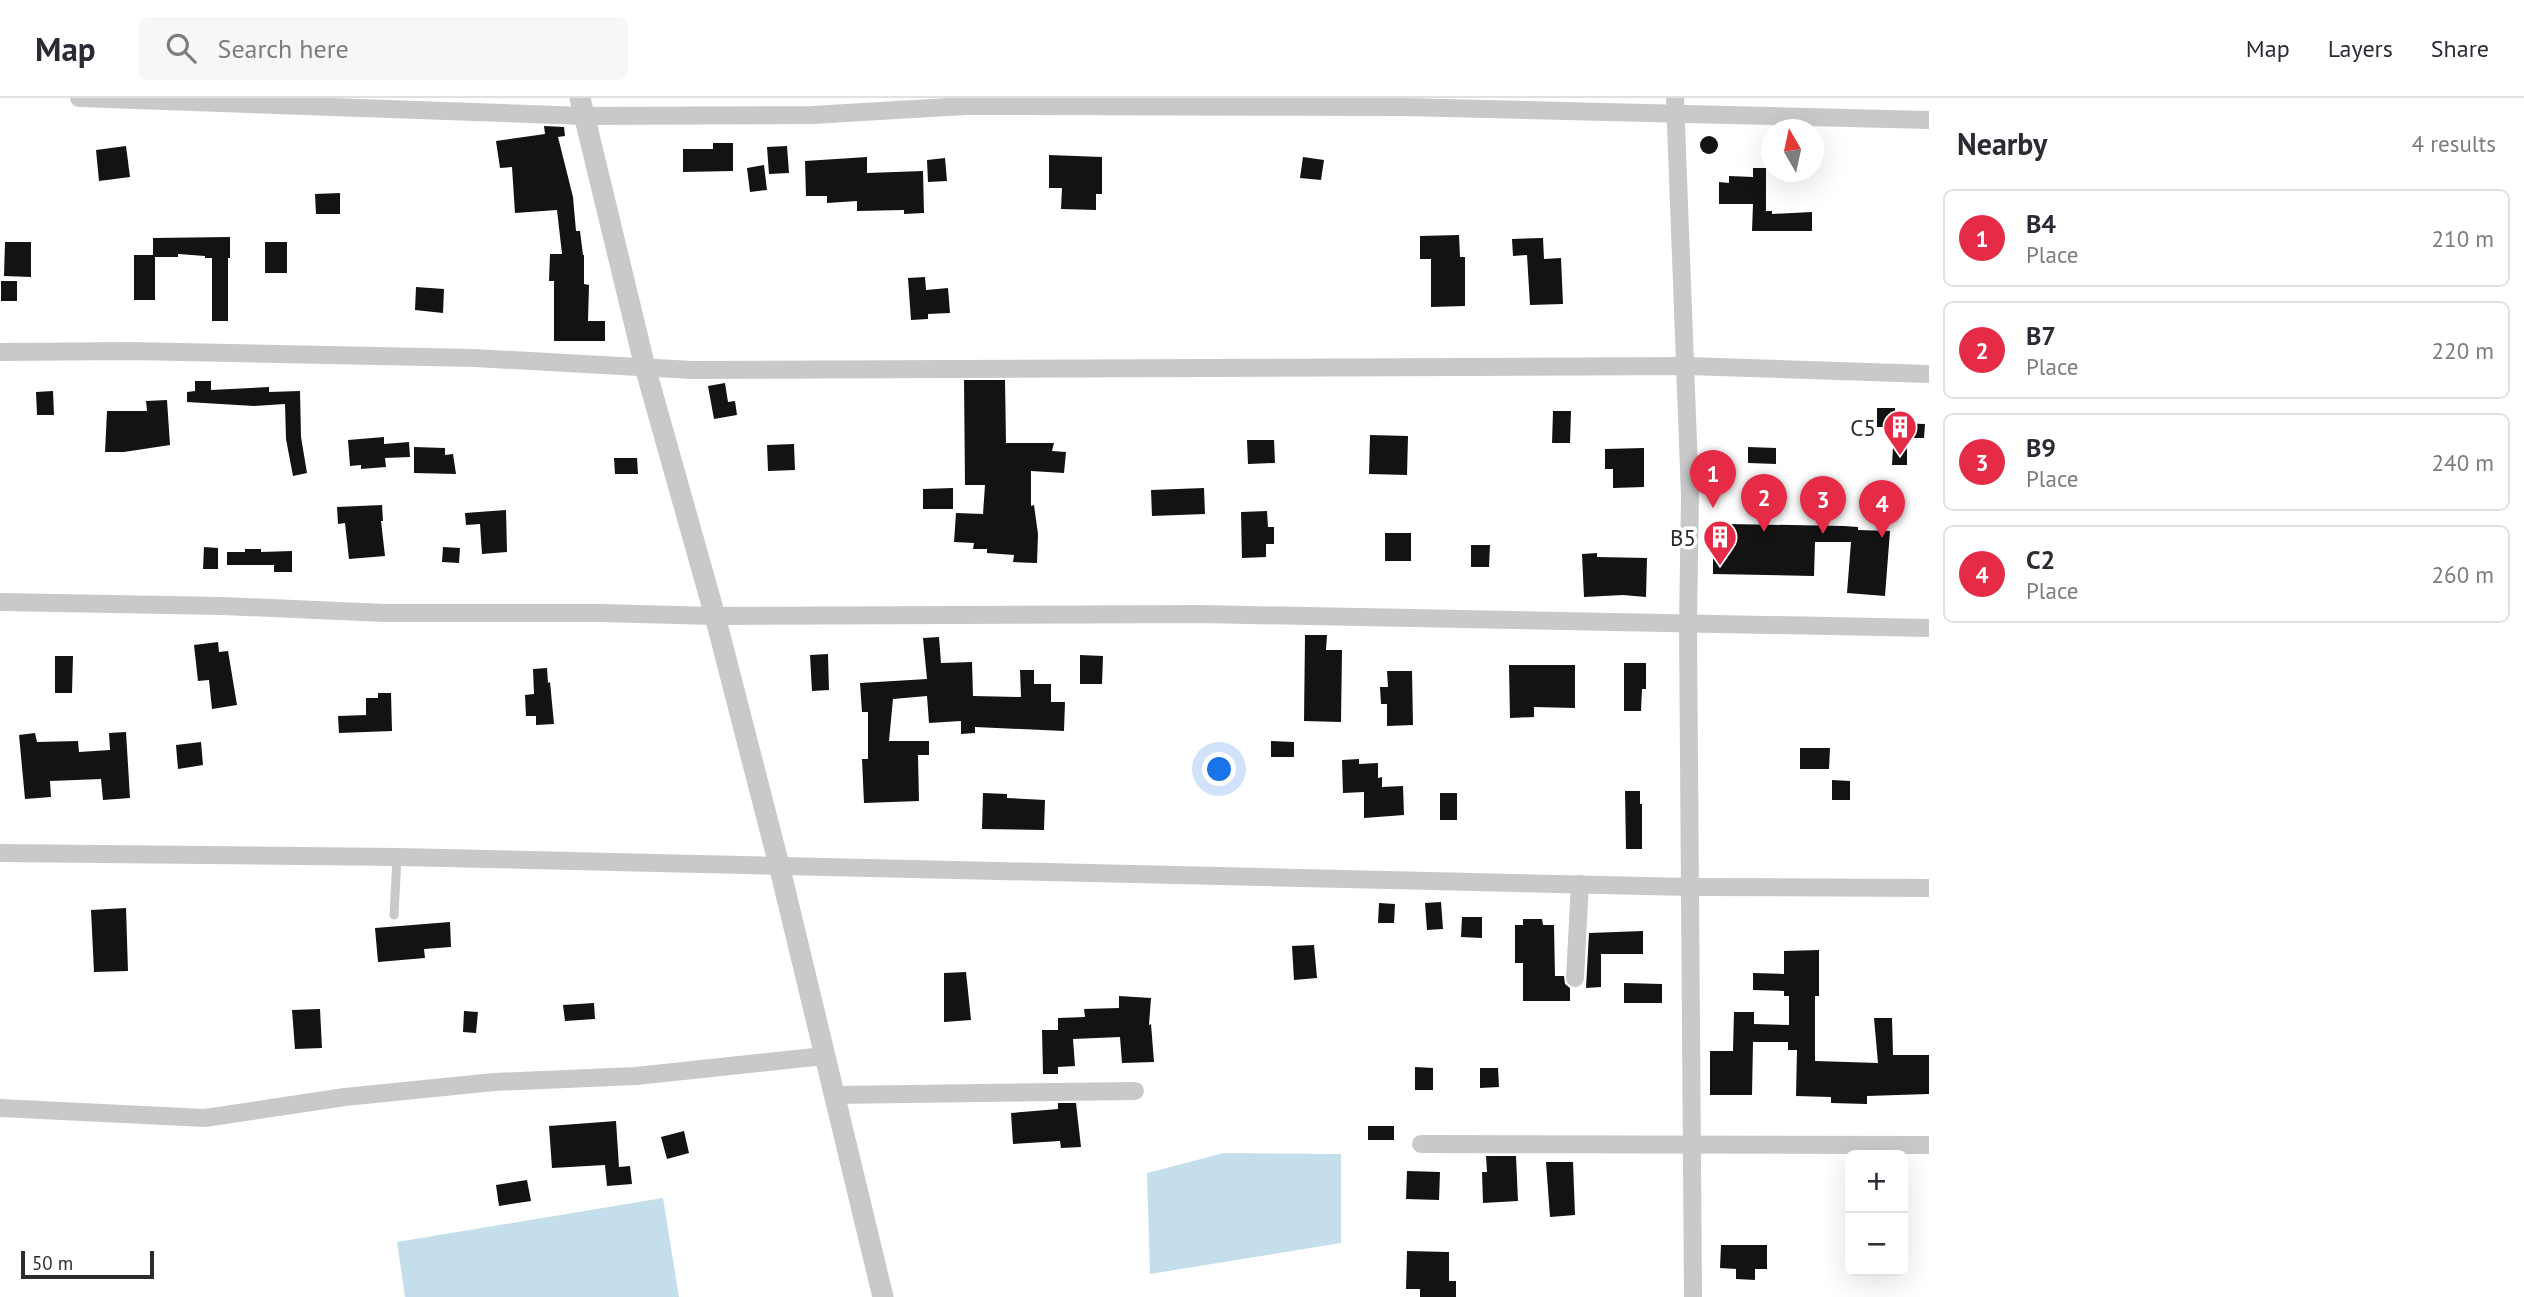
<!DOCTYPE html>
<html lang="en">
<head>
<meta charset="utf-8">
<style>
  body { margin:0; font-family:"PT Sans",sans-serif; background:#f7f7f7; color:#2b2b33 }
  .controls { position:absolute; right:21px; bottom:21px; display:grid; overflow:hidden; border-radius:10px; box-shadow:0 7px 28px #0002 }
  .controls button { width:63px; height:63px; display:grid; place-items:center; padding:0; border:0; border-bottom:2px solid #e1e1e2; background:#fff; color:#2b2b33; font:35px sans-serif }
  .compass { position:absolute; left:1761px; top:21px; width:63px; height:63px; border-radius:50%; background:#fff; box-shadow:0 7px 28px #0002; rotate:351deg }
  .scale { position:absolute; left:21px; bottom:18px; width:133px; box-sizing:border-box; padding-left:7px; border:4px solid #2c2c2c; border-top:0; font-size:19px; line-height:24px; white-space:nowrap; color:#2c2c2c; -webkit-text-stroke:5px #fff; paint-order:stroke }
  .you { position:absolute; left:1220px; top:672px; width:24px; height:24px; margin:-18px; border:5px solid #fff; border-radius:50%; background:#1a73e8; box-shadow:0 0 0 10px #1a73e833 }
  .badge { display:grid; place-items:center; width:46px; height:46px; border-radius:50%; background:#e62b46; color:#fff; font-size:23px; font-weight:700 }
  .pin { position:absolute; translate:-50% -58px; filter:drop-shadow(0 2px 4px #0008) }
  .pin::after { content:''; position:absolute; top:37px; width:24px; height:21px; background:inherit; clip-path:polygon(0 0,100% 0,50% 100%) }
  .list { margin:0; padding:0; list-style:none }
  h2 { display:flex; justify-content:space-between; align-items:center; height:91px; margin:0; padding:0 28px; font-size:30px }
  h2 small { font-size:23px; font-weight:400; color:#7c7c81 }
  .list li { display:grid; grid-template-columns:46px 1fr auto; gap:21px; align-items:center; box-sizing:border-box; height:98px; margin:0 14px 14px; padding:0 14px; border:2px solid #e1e1e2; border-radius:10px }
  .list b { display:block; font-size:26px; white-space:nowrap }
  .list p { margin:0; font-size:23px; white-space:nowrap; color:#7c7c81 }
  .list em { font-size:23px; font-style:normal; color:#7c7c81 }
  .icon { flex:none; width:38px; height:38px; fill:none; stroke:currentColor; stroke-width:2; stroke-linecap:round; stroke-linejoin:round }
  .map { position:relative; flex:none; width:1929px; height:1199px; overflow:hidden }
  header { display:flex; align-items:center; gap:42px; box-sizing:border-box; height:98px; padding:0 35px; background:#fff; border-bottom:2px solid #e1e1e2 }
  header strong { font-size:33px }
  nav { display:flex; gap:38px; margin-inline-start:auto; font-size:24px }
  .search { width:490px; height:63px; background:#f7f7f7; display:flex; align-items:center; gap:18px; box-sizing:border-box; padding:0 24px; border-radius:10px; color:#7c7c81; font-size:26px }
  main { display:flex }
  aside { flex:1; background:#fff }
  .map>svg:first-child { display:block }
  .water { fill:#c4deeb }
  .building { fill:#131313 }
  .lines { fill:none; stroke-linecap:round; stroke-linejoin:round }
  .service { stroke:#c9c9c9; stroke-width:9 }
  .minor { stroke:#c9c9c9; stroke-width:18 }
  .tertiary { stroke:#c9c9c9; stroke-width:21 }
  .labels { text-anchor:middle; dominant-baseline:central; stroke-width:7; stroke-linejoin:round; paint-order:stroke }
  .poi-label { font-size:23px; fill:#2c2c2c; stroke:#fff; text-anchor:end }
</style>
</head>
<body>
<header>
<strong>Map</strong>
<div class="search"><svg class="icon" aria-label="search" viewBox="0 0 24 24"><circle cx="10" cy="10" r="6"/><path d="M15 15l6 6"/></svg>Search here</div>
<nav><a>Map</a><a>Layers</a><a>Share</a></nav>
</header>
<main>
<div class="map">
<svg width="1929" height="1199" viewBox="0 0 1929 1199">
  <rect width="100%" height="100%" fill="#fff"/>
  <g class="water">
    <path d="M1224,1055L1341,1056V1145L1150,1176L1147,1075Z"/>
    <path d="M663,1100L679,1199H405L397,1144Z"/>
  </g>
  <g class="building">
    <path d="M544,28L564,29L565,38L558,39L573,99L576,133H580L583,157H584V186L589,187L588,223H605V243H554V183H549L550,156H562L557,112L515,115L512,69L500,70L496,43L545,36Z"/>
    <circle cx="1709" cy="47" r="9"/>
    <path d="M713,45H733V73L683,74V51H713Z"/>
    <path d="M126,48L130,79L99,83L96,52Z"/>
    <path d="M787,48L789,75L769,76L767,49Z"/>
    <path d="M1049,57L1102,59V96H1096V112L1061,111L1062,90H1049Z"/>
    <path d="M867,59V75L923,73L924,115L904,116V112L857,113V103L827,105V98H806L805,63Z"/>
    <path d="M1303,59L1324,62L1321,82L1300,80Z"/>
    <path d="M945,60L947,83L928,84L927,62Z"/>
    <path d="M764,67L767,92L750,94L747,70Z"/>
    <path d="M1753,70H1766V113H1772V116L1812,114V133H1752L1753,106H1719V84L1729,85V78L1753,79Z"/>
    <path d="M340,95V116H316L315,96Z"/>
    <path d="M1459,137L1460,159H1465V208L1431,209V161H1420V138Z"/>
    <path d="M230,139V160H228V223H212V160H205V158L178,156V159H155V202H134V157H153V140Z"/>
    <path d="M1543,140L1544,161L1561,160L1563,206L1530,207L1527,157L1513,158L1512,141Z"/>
    <path d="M5,144H31V179L4,178Z"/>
    <rect x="265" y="144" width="22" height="31"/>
    <path d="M925,179L926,192L948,190L950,215L928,216V221L911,222L908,180Z"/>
    <rect x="1" y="183" width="16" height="20"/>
    <path d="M416,189L444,191L443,215L415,212Z"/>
    <path d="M964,282H1005L1006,345H1054L1052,353L1066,354L1064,375L1031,373V408L1034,407L1038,436L1037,465L1013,464L1014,457L987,455V451H973L974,445L954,444L956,415L983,416L985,387H965Z"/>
    <path d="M195,283H211V292L269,289V294L300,293L301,339L307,375L293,378L286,341L285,306L254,308L187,304V294L195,293Z"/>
    <path d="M725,285L728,304L735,303L737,317L714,321L708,288Z"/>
    <path d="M53,293L54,317H37L36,294Z"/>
    <path d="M167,302L170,347L124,354H105L107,313H147L146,303Z"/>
    <path d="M1877,310H1895V325L1925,326L1924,340H1907V367H1892L1894,329H1877Z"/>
    <path d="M1553,313H1571L1570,345H1552Z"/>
    <path d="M1370,337L1408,338L1407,377L1369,376Z"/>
    <path d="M384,339V346L409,344L410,359L385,360L386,369L361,371V367L350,368L348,342Z"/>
    <path d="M1247,342H1274L1275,365L1248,366Z"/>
    <path d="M794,346L795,372L768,373L767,347Z"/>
    <path d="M414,349L445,350V357L453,356L456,376L414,375Z"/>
    <path d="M1748,349L1776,350V366L1748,365Z"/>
    <path d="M1644,350V389L1613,390V371H1605V351Z"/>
    <path d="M614,360H637L638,376H615Z"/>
    <path d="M953,390V411H923V391Z"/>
    <path d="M1204,390L1205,416L1152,418L1151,392Z"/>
    <path d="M382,407L383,423H381L385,458L349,461L345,425L338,426L337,409Z"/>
    <path d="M506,412L507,454L482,456L480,426L466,427L465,415Z"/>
    <path d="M1267,413L1268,429H1274V446H1266V459L1242,460L1241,414Z"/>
    <path d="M1728,426L1844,428L1858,429V432L1890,433L1885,498L1847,495L1851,444H1815L1814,478L1713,476V461H1727Z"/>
    <rect x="1385" y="435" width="26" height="28"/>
    <path d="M1471,447H1490L1489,469H1471Z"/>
    <path d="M204,449L218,450V471H203Z"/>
    <path d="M443,449L460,450L459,465L442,464Z"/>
    <path d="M245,451H261V454L292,453V474H274V467H227V454H245Z"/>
    <path d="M1597,455V459L1647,460L1646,499L1623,497L1584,499L1582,456Z"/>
    <path d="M1305,537H1327L1326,552H1342L1341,624L1304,623Z"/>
    <path d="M939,539L941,565L972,564L973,598L1021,599L1020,572H1034V586H1051V604H1065L1064,633L975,629V635L961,636V623L929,625L927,598L893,601L889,643H929V657H918L919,703L864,705L862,661H868V614H862L860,585L927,581L923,540Z"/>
    <path d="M218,544L219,554L228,553L237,607L212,611L209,582L198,583L194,547Z"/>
    <path d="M828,556L829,592L812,593L810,557Z"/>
    <path d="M1080,557L1103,558L1102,586H1080Z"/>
    <path d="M55,558H73L72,595H55Z"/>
    <path d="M1624,565H1646V591H1642L1641,613H1624Z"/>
    <path d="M1509,567H1575V610L1534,609V619L1510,620Z"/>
    <path d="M547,570L548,585L550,584L554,626L536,627V618H526L525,597L534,596L533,571Z"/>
    <path d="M1387,573H1412L1413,627L1387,628V606H1381L1380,589H1388Z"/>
    <path d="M378,595H391L392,633L339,635L338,618L366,617V600H378Z"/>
    <path d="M126,634L130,700L103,702L101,681L50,683L51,699L25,701L19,637L35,635L37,644L78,643L79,654L110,652L109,635Z"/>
    <path d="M1271,643L1294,644V659H1271Z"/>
    <path d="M201,644L203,667L178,671L176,647Z"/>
    <path d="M1800,650H1830L1829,671H1800Z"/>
    <path d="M1359,661V666L1378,665V680L1382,679V689L1403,688L1404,717L1364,720V694L1343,695L1342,662Z"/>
    <path d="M1832,682L1850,683V702H1832Z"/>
    <path d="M1625,693H1640V706H1642V751H1626Z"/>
    <path d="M983,695L1007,696V700L1045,702L1044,732L982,731Z"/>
    <rect x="1440" y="695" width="17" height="27"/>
    <path d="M1441,804L1443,831L1427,832L1425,805Z"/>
    <path d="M1379,805L1395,806L1394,825H1378Z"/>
    <path d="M126,810L128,873L94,874L91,812Z"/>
    <path d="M1462,819H1482V840L1461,839Z"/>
    <path d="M1523,821H1542L1543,827H1554L1555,878H1564L1565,886L1570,890V903H1523V865H1515V827H1523Z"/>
    <path d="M450,824L451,849L424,851L425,860L378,864L375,830Z"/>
    <path d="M1643,833V856H1601V889L1586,890L1589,835Z"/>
    <path d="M1314,847L1317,880L1294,882L1292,848Z"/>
    <path d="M1819,852V898H1815V963L1878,965L1874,920H1892L1893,957H1929V996L1867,998V1006L1831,1005V999L1796,998L1797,952H1788V944H1753L1752,997H1710V953H1733L1734,914H1754V926L1789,927V898H1784V893L1753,892V875L1784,876V853Z"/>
    <path d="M966,874L971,922L944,924V875Z"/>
    <path d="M1624,885L1662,886V905H1624Z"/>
    <path d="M1119,898L1151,900L1149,927L1151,926L1154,964L1122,965L1120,939L1073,941L1075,968L1058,969V976H1043L1042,932H1058V920L1085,919L1084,911L1119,910Z"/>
    <path d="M594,905L595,921L565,923L563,907Z"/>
    <path d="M320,911L322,950L295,951L292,912Z"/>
    <path d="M464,913L478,914L476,935L463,934Z"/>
    <path d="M1415,969L1433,970V992H1415Z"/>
    <path d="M1480,970H1498L1499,989L1480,990Z"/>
    <path d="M1058,1005H1076L1081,1049L1061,1050L1060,1043L1013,1046L1011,1015L1058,1011Z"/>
    <path d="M616,1023L619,1069L630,1068L632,1086L607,1088L605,1067L552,1070L549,1028Z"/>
    <rect x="1368" y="1028" width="26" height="14"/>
    <path d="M684,1033L689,1055L667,1061L661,1039Z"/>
    <path d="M1486,1058H1516L1518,1103L1483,1105L1482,1074H1487Z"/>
    <path d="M1546,1064H1573L1575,1117L1550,1119Z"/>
    <path d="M1407,1073L1440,1074L1439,1102L1406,1101Z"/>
    <path d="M527,1082L531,1103L499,1108L496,1087Z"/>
    <path d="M1721,1147H1767V1171H1755V1182L1736,1181V1171L1720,1170Z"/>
    <path d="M1407,1153L1449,1154V1183H1456V1199H1420V1191H1406Z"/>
  </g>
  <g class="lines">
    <path class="service" d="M394,817L397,759"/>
    <g class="minor">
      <path d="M79,0L585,18L812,17L965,8L1404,9L1929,22"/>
      <path d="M1675,0L1690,398L1688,527L1693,1199"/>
      <path d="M0,254L130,253L475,260L692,272L1687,268L1929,276"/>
      <path d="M0,504L223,508L385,515H600L715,518L1200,516L1929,530"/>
      <path d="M0,755L397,759L1691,789L1929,790"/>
      <path d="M1575,880L1580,786"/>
      <path d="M834,997L1135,993"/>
      <path d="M0,1010L205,1020L345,999L494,984L636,978L824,958"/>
      <path d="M1421,1046L1929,1047"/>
    </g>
    <path class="tertiary" d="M580,0L645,269L715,518L779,767L883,1199"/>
  </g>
  <defs>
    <g id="building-pin" transform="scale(1.75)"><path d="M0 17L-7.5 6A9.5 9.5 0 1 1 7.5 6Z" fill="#e62b46" stroke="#fff"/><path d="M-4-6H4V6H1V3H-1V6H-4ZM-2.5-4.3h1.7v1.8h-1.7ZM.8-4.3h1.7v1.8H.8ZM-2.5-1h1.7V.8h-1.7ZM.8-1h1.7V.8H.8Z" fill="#fff"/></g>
  </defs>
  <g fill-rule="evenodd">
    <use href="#building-pin" x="1900" y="329"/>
    <use href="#building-pin" x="1720" y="439"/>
  </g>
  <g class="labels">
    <g class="poi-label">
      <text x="1876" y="329">C5</text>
      <text x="1696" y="439">B5</text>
    </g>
  </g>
</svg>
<div class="controls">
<button>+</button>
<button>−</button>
</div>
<svg class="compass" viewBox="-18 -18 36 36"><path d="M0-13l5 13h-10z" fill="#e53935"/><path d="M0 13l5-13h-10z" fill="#7c7c81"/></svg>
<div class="scale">50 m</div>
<div class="you"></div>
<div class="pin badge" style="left:1713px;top:410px">1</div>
<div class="pin badge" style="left:1764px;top:434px">2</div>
<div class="pin badge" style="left:1823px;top:436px">3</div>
<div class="pin badge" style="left:1882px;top:440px">4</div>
</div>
<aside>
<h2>Nearby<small>4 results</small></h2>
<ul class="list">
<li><span class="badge">1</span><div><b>B4</b><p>Place</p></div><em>210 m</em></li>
<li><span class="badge">2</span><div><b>B7</b><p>Place</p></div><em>220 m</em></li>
<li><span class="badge">3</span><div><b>B9</b><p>Place</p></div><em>240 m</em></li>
<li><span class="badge">4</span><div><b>C2</b><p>Place</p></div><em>260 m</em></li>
</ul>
</aside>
</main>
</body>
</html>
